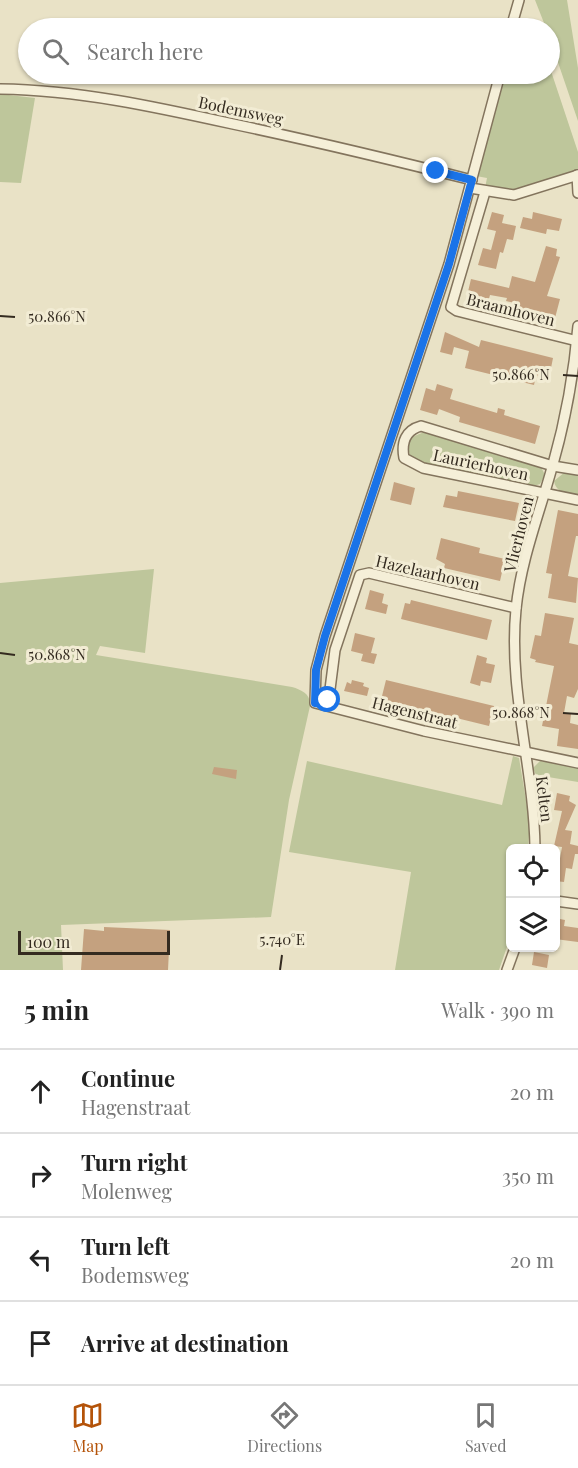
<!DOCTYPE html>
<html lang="en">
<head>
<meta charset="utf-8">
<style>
  body { margin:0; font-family:"Playfair Display",serif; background:#f2f2f2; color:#222 }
  .controls { position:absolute; right:18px; bottom:18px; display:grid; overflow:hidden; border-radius:9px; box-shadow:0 2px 4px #0004 }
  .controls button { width:54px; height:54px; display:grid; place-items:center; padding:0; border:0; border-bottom:2px solid #e0e0e0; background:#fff; color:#222; font:30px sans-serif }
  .scale { position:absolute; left:18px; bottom:15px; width:152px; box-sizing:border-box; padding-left:6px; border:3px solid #342b20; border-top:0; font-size:16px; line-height:21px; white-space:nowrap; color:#342b20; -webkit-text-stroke:4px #f2ecd4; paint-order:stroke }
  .stop { position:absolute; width:18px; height:18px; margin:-14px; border:4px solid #1a73e8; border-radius:50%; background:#fff }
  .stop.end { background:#1a73e8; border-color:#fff; box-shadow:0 2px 6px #0008 }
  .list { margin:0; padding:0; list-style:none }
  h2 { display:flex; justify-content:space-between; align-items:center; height:78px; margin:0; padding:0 24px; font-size:26px }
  h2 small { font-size:20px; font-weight:400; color:#767676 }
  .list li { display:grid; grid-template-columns:39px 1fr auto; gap:18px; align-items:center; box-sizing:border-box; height:84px; padding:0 24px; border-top:2px solid #e0e0e0 }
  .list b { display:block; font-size:22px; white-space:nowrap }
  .list p { margin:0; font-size:20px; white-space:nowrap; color:#767676 }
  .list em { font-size:20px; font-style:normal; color:#767676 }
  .icon { flex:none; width:33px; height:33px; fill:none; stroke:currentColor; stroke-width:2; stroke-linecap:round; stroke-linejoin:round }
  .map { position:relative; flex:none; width:578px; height:970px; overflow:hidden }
  .search { position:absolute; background:#fff; box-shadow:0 2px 4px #0004; left:18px; right:18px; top:18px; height:66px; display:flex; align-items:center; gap:15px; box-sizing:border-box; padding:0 21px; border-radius:33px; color:#767676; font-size:22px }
  .sheet { height:414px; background:#fff }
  nav { display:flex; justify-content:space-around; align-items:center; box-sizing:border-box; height:84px; border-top:2px solid #e0e0e0; background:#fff; font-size:16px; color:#767676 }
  nav a { display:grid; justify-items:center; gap:3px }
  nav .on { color:#b45309 }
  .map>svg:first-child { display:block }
  .green { fill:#bec69b }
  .building { fill:#c4a17f }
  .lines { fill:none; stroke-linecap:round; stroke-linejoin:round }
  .street-casing { stroke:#83745d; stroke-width:12 }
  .street { stroke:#f5efd8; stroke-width:9 }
  .route { stroke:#1a73e8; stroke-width:8 }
  .ticks { fill:none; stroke:#342b20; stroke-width:2 }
  .labels { text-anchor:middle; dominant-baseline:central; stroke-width:6; stroke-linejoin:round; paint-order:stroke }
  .street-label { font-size:16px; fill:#342b20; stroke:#f2ecd4 }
  .ticks-label { font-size:15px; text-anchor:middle; fill:#342b20; stroke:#f2ecd4; stroke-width:6; stroke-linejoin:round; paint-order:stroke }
</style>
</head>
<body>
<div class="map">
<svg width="578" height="970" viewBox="0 0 578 970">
  <rect width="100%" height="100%" fill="#e9e2c6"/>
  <g class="green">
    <path d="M535,0H567L578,68V121L550,39V28H546Z"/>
    <path d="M550,68L578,152V170L512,192L485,188L487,178L476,176L505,74H550Z"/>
    <path d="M0,94L35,98L21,183L0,182Z"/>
    <path d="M424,432L540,465L545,475L540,484L534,486L416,462L410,458L408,445L410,438Z"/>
    <path d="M565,472L578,475V495C567,493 556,493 554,481Z"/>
    <path d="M154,569L145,653L100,646L96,655L292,687C302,690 311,694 310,706L289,800L271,917L61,925L63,970H0V583Z"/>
    <path d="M513,756L519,758L530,824L528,848H510V938L499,970H395L411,872L289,852L307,761L502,805Z"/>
    <path d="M540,761L578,767V782L536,775L533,768Z"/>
  </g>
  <g class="building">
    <path d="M492,212L504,215L502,223L516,226L513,240L507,239L503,253L500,252L496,269L478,265L483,248L491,250L496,231L487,229Z"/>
    <path d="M533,212L562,219L559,231L547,229L546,234L520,228L523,217L532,219Z"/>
    <path d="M546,246L557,249L556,256L560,257L547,296L560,299L555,318L513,308L515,303L506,301L507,298L490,295L488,302L467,296L471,279L509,288L512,276L535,282Z"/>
    <path d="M445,332L479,347L481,340L553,358L549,378L536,375L534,385L465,368L469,351L454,347L452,355L440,352Z"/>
    <path d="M437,384L453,389L450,399L497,413L498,408L505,410L504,415L540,426L535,444L459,422L460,417L439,409L437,415L420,410L426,388L435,391Z"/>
    <path d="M394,482L415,488L411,505L390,500Z"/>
    <path d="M458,491L519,503L515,521L443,507L446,495L457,497Z"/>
    <path d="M558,510L578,514V536H576L568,576L578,578L576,603L548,598L552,574L546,573Z"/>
    <path d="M441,538L480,548L479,553L505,559L500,581L444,568L445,564L436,559Z"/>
    <path d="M370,590L384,594L382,603L388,605L386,614L365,609Z"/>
    <path d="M411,600L492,620L487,640L401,619L405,603L410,604Z"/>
    <path d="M545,613L574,618L569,643L578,645V689L574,698L567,696L564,713L571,714L570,723L578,725V749L557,746L559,729L542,726L554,666L535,662L536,660L530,658L535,635L541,636Z"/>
    <path d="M355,633L375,638L371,653L377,654L374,664L361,661L363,654L351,651Z"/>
    <path d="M477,655L487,658L486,663L495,665L491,683L481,681L480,686L470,683Z"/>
    <path d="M352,680L364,683L363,686L369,688L367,696L344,691L347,682L351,684Z"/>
    <path d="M386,680L494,706L489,726L387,701L388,698L382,696Z"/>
    <path d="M214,767L237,770L236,779L212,774Z"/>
    <path d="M557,793L570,796L569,801L576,805L565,830L572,831L570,844L578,846V854H575L572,869L566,868L564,882L555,881V863L559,864L562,847L554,846L562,811L554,810Z"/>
    <path d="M555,918L565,920L564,926L578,928V942L555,939Z"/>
    <path d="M104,927L170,930L168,970H81L84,929L104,931Z"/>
    <path d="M534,952L549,955L547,968L532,965Z"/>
  </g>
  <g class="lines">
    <g class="street-casing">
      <g id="street">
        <path d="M511,28L519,0"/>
        <path d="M500,74L449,264L325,636L316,670L315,703L424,731L578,763"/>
        <path d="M0,89C79,90 156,107 233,124C313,141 393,160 472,180"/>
        <path d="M577,175L578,193"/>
        <path d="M470,188L514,195L578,175"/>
        <path d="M485,192L451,307L457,311L577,341"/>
        <path d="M578,470L553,466L421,426C406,430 401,442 404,458L423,468L578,500"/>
        <path d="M328,705L335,650L360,575L369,573L516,608"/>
        <path d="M535,848C534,768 508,690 516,609C521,559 540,512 553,464C566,418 574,373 578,326"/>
        <path d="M556,901L578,904"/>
        <path d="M507,970L515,948"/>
      </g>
    </g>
    <use href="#street" class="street"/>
  </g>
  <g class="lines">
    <path class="route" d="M328,700V705L315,703L316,670L325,636L449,264L472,180L436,171"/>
  </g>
  <path class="ticks" d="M0,316L15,317M563,375L578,376M0,653L15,655M563,713L578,714M280,970L282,955"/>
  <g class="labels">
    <g class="street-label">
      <text transform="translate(241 110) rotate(12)">Bodemsweg</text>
      <text transform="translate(511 309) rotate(14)">Braamhoven</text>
      <text transform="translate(481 464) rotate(12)">Laurierhoven</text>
      <text transform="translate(518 534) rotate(-76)">Vlierhoven</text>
      <text transform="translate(428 572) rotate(13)">Hazelaarhoven</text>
      <text transform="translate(415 712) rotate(14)">Hagenstraat</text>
      <text transform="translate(545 799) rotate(83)">Kelten</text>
    </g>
  </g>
  <g class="ticks-label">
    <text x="57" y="322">50.866°N</text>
    <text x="521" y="380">50.866°N</text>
    <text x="57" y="660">50.868°N</text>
    <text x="521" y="718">50.868°N</text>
    <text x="282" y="945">5.740°E</text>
  </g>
</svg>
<div class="controls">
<button><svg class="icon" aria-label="locate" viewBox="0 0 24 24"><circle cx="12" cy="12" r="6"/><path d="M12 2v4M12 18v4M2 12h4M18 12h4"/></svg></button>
<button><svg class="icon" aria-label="layers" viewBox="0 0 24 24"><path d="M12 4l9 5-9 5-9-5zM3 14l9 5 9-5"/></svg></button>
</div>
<div class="scale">100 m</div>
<div class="stop" style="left:328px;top:700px"></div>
<div class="stop end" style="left:436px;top:171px"></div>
<div class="search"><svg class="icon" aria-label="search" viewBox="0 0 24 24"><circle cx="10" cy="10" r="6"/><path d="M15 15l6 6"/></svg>Search here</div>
</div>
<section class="sheet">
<h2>5 min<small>Walk · 390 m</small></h2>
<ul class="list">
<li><svg class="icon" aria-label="ahead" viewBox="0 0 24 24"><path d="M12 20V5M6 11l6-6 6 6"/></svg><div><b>Continue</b><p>Hagenstraat</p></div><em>20 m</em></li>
<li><svg class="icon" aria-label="right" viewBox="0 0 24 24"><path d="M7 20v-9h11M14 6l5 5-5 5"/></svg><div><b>Turn right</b><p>Molenweg</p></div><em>350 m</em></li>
<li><svg class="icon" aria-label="left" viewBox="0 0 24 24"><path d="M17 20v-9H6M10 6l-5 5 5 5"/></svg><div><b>Turn left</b><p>Bodemsweg</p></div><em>20 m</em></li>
<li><svg class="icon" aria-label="arrive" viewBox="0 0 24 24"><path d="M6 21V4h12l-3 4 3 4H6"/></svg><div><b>Arrive at destination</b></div></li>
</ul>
</section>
<nav>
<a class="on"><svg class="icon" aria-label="map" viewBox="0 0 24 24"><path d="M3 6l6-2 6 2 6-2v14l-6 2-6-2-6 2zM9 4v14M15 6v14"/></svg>Map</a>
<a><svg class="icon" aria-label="directions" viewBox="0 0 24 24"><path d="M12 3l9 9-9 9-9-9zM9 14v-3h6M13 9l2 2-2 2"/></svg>Directions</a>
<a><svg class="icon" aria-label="saved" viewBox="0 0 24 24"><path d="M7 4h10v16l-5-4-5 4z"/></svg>Saved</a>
</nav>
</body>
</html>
